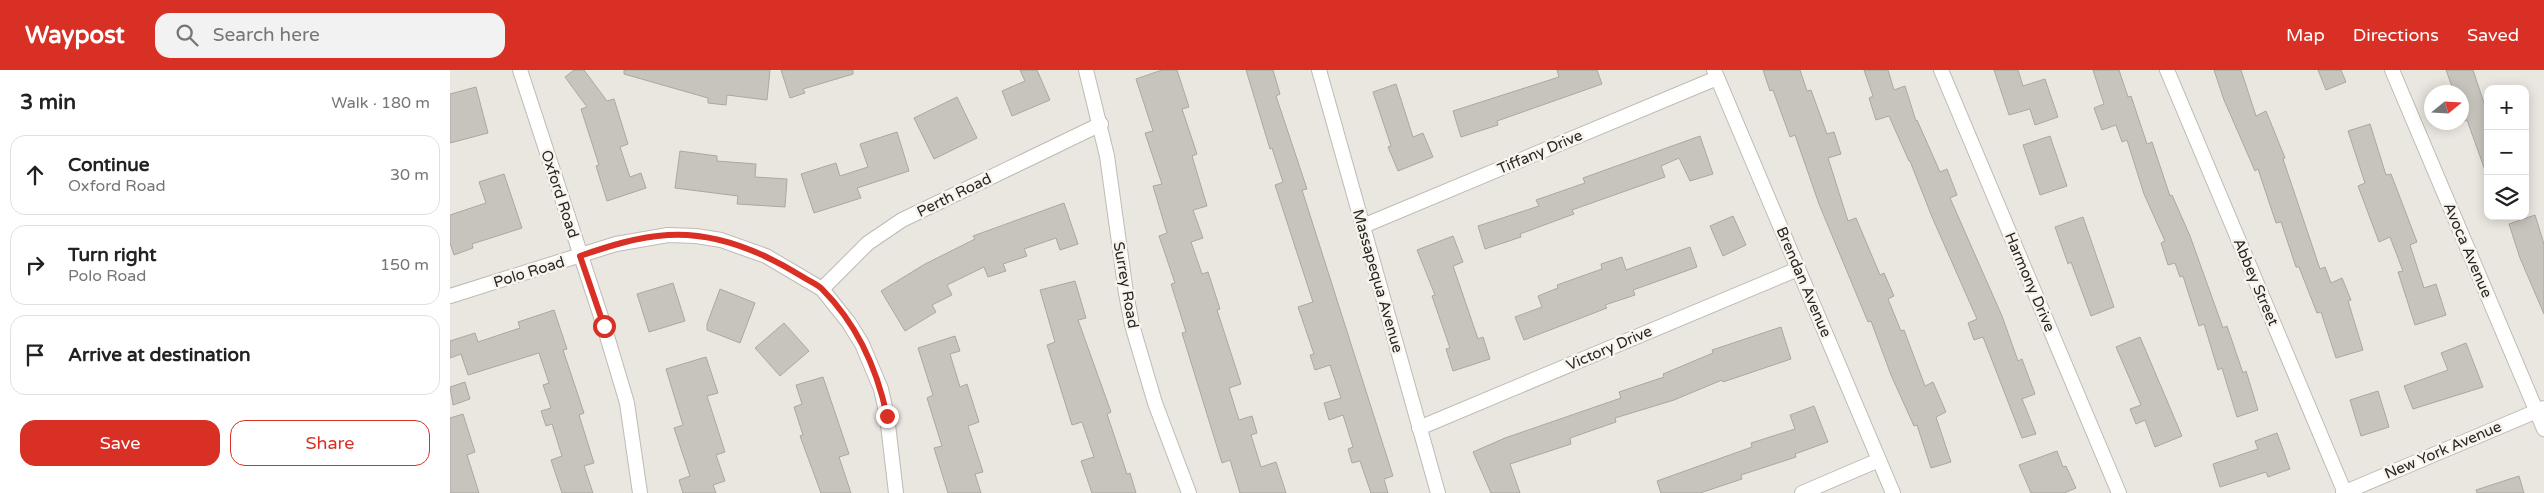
<!DOCTYPE html>
<html lang="en">
<head>
<meta charset="utf-8">
<style>
  body { margin:0; font-family:"Varela Round",sans-serif; background:#f2f2f2; color:#222 }
  .controls { position:absolute; right:15px; top:15px; display:grid; overflow:hidden; border-radius:10px; box-shadow:0 2px 12px #0003 }
  .controls button { width:45px; height:45px; display:grid; place-items:center; padding:0; border:0; border-bottom:1px solid #e0e0e0; background:#fff; color:#222; font:25px sans-serif }
  .compass { position:absolute; left:1974px; top:15px; width:45px; height:45px; border-radius:50%; background:#fff; box-shadow:0 2px 12px #0003; rotate:72deg }
  .stop { position:absolute; width:15px; height:15px; margin:-11px; border:4px solid #d93025; border-radius:50%; background:#fff }
  .stop.end { background:#d93025; border-color:#fff; box-shadow:0 1px 5px #0008 }
  .list { margin:0; padding:0; list-style:none }
  h2 { display:flex; justify-content:space-between; align-items:center; height:65px; margin:0; padding:0 20px; font-size:21px }
  h2 small { font-size:16px; font-weight:400; color:#767676 }
  .list li { display:grid; grid-template-columns:32px 1fr auto; gap:15px; align-items:center; box-sizing:border-box; height:80px; margin:0 10px 10px; padding:0 10px; border:1px solid #e0e0e0; border-radius:15px }
  .list b { display:block; font-size:19px; white-space:nowrap }
  .list p { margin:0; font-size:16px; white-space:nowrap; color:#767676 }
  .list em { font-size:16px; font-style:normal; color:#767676 }
  .actions { display:flex; gap:10px; padding:15px 20px }
  .actions a { flex:1; padding:11px 0; border:1px solid #d93025; border-radius:15px; text-align:center; font-size:18px; color:#d93025 }
  .actions .main { background:#d93025; color:#fff }
  .icon { flex:none; width:28px; height:28px; fill:none; stroke:currentColor; stroke-width:2; stroke-linecap:round; stroke-linejoin:round }
  .map { position:relative; flex:none; width:2094px; height:423px; overflow:hidden }
  header { display:flex; align-items:center; gap:30px; box-sizing:border-box; height:70px; padding:0 25px; background:#d93025; color:#fff }
  header strong { font-size:24px }
  nav { display:flex; gap:28px; margin-inline-start:auto; font-size:18px }
  .search { width:350px; height:45px; background:#f2f2f2; display:flex; align-items:center; gap:12px; box-sizing:border-box; padding:0 18px; border-radius:15px; color:#767676; font-size:19px }
  main { display:flex }
  aside { flex:1; background:#fff }
  .map>svg:first-child { display:block }
  .building { fill:#c7c4bd; stroke:#aba8a1 }
  .lines { fill:none; stroke-linecap:round; stroke-linejoin:round }
  .street-casing { stroke:#bebbb4; stroke-width:16 }
  .street { stroke:#fff; stroke-width:14 }
  .route { stroke:#d93025; stroke-width:6 }
  .labels { text-anchor:middle; dominant-baseline:central; stroke-width:5; stroke-linejoin:round; paint-order:stroke }
  .street-label { font-size:15px; fill:#272623; stroke:#f8f4ed }
</style>
</head>
<body>
<header>
<strong>Waypost</strong>
<div class="search"><svg class="icon" aria-label="search" viewBox="0 0 24 24"><circle cx="10" cy="10" r="6"/><path d="M15 15l6 6"/></svg>Search here</div>
<nav><a>Map</a><a>Directions</a><a>Saved</a></nav>
</header>
<main>
<aside>
<h2>3 min<small>Walk · 180 m</small></h2>
<ul class="list">
<li><svg class="icon" aria-label="ahead" viewBox="0 0 24 24"><path d="M12 20V5M6 11l6-6 6 6"/></svg><div><b>Continue</b><p>Oxford Road</p></div><em>30 m</em></li>
<li><svg class="icon" aria-label="right" viewBox="0 0 24 24"><path d="M7 20v-9h11M14 6l5 5-5 5"/></svg><div><b>Turn right</b><p>Polo Road</p></div><em>150 m</em></li>
<li><svg class="icon" aria-label="arrive" viewBox="0 0 24 24"><path d="M6 21V4h12l-3 4 3 4H6"/></svg><div><b>Arrive at destination</b></div></li>
</ul>
<div class="actions"><a class="main">Save</a><a>Share</a></div>
</aside>
<div class="map">
<svg width="2094" height="423" viewBox="0 0 2094 423">
  <rect width="100%" height="100%" fill="#eae7e0"/>
  <g class="building">
    <path d="M124,0H134L157,31L164,29L178,74L170,77L180,107L191,103L196,118L157,131L146,96L149,95L131,39L137,37L115,7Z"/>
    <path d="M174,0H320L317,30L277,25L276,35L258,33V28L174,4Z"/>
    <path d="M331,0H403V4L353,19L355,23L340,28Z"/>
    <path d="M570,0H587L600,30L562,46L552,21L575,11Z"/>
    <path d="M712,0H727L739,37L732,39L747,84L742,86L757,136L743,140L753,168L741,172L752,204L758,202L770,239L767,240L791,314L779,318L789,350L802,346L807,363L801,365L811,397L826,392L836,423H790L780,390L772,393L732,263L736,262L721,214L725,213L709,166L717,163L703,116L712,114L695,63L703,61L686,9Z"/>
    <path d="M796,0H823L830,24L826,26L857,119L852,120L943,406L934,409L938,423H921L910,391L902,393L898,379L903,377L893,345L879,350L874,333L891,328L880,295L865,300L860,285L864,284L848,237L863,232L825,115L833,112L822,78L820,79Z"/>
    <path d="M1107,0H1147L1152,14L1047,51L1048,55L1011,67L1003,41L1109,7Z"/>
    <path d="M1313,0H1350L1357,21L1361,20L1377,64L1384,62L1391,84L1378,88L1398,151L1406,148L1430,205L1434,203L1444,226L1438,229L1451,261L1454,260L1475,316L1483,312L1496,342L1486,347L1501,392L1481,398L1467,355L1464,356L1441,305L1421,251L1418,252L1369,134L1345,65L1340,67L1323,20L1320,21Z"/>
    <path d="M1414,0H1438L1444,20L1455,16L1466,51L1467,50L1490,102L1497,99L1507,125L1500,128L1552,246L1568,291L1572,289L1585,324L1572,329L1586,364L1572,368L1533,267L1524,270L1518,253L1527,249L1482,147L1460,91H1459L1439,46L1426,50L1419,28L1423,26Z"/>
    <path d="M1544,0H1568L1573,16L1595,9L1608,47L1585,55L1580,39L1559,45Z"/>
    <path d="M1643,0H1669L1678,27L1681,26L1697,74L1702,72L1720,126L1722,125L1740,166L1773,258L1777,256L1793,303L1796,301L1808,340L1787,347L1772,298L1768,300L1754,254L1749,256L1733,206L1730,207L1725,193L1718,195L1711,173L1715,171L1694,124L1677,70L1672,72L1666,55L1652,60L1644,38L1654,34Z"/>
    <path d="M1764,0H1791L1806,46L1816,41L1835,88L1833,89L1870,199L1875,197L1881,213L1892,208L1901,230L1898,231L1913,280L1886,288L1871,242L1867,243L1849,197H1846L1831,152L1826,153L1808,99L1805,101L1774,30Z"/>
    <path d="M1868,0H1891L1896,12L1876,20Z"/>
    <path d="M1996,0H2023L2038,45V103H2036L2017,50L2012,52V22H2004Z"/>
    <path d="M946,14L963,67L973,63L983,87L948,101L938,77L941,76L923,22Z"/>
    <path d="M26,17L38,63L0,73V24Z"/>
    <path d="M507,27L527,68L484,89L464,48Z"/>
    <path d="M1920,54L1936,105L1941,104L1967,172L1960,175L1974,218L1986,214L1996,245L1965,255L1948,202L1953,201L1940,167L1929,172L1908,116L1915,113L1898,61Z"/>
    <path d="M447,62L459,101L407,118L411,128L364,143L351,104L386,93L390,106L418,97L410,74Z"/>
    <path d="M1250,66L1263,104L1240,111L1229,88L1211,96L1215,107L1122,140L1124,144L1070,164L1071,167L1035,179L1028,156L1089,136L1086,130L1135,113L1133,108Z"/>
    <path d="M1600,66L1617,116L1590,125L1573,75Z"/>
    <path d="M230,81L267,86V91L306,94L305,107L337,109L335,137L287,134L288,126L225,118Z"/>
    <path d="M54,104L72,158L22,174L23,178L4,185L0,173V145L36,133L29,112Z"/>
    <path d="M614,133L628,174L610,180L606,168L574,179L577,186L553,194L556,201L538,207L534,197L497,215L502,225L482,235L486,242L455,261L431,221L475,194L525,169L523,166Z"/>
    <path d="M2085,145L2094,174V244L2070,188L2059,154Z"/>
    <path d="M1283,146L1296,175L1273,186L1260,156Z"/>
    <path d="M1633,147L1664,237L1641,246L1621,192L1618,194L1605,157Z"/>
    <path d="M1003,166L1013,192L1003,196L1028,269L1033,267L1040,289L1003,301L996,279L1000,278L982,226L985,225L967,180Z"/>
    <path d="M1240,177L1247,197L1183,220L1185,225L1155,235L1157,238L1074,270L1065,247L1092,237L1088,226L1108,218L1107,215L1152,199L1151,194L1172,187L1176,200Z"/>
    <path d="M625,211L636,248L628,250L661,342L657,344L677,404L680,403L686,423H642L631,391L644,387L632,352L622,355L597,275L605,272L590,220Z"/>
    <path d="M223,213L235,251L199,262L187,224Z"/>
    <path d="M270,219L305,233L290,273L257,260V254Z"/>
    <path d="M104,240L117,279L113,280L134,343L129,345L144,393L134,396L143,423H112L101,390L112,386L102,354L96,356L91,341L101,338L93,315L99,313L89,283L18,305L11,284L0,288V271L25,263L28,272L70,258L68,252Z"/>
    <path d="M334,253L359,281L330,306L305,278Z"/>
    <path d="M1331,257L1341,289L1273,312L1272,310L1224,330L1165,348L1166,352L1120,368L1121,374L1060,394L1070,423H1041L1023,382L1055,368L1171,328L1169,322L1214,307L1213,304L1263,283L1262,280Z"/>
    <path d="M505,266L510,281L500,284L510,317L517,314L529,352L518,356L533,402L525,404L531,423H498L484,378L492,376L477,328L483,325L468,278Z"/>
    <path d="M1690,267L1732,366L1705,377L1695,350L1686,354L1680,339L1691,335L1666,277Z"/>
    <path d="M2016,273L2033,317L1963,339L1954,316L1998,300L1991,283Z"/>
    <path d="M256,287L268,323L257,326L275,382L266,385L275,411L263,415L266,423H233L229,410L240,406L224,358L233,355L216,299Z"/>
    <path d="M373,307L399,384L389,387L401,423H371L350,366L353,365L344,337L352,334L346,315Z"/>
    <path d="M15,312L20,329L3,335L0,317Z"/>
    <path d="M1928,321L1939,357L1911,366L1900,330Z"/>
    <path d="M1364,336L1378,372L1345,384L1346,387L1291,405L1292,409L1250,423H1211L1207,411L1302,377L1301,373L1345,359L1340,345Z"/>
    <path d="M13,344L25,382L17,385L29,423H0V348Z"/>
    <path d="M1827,363L1840,399L1818,407L1816,402L1770,417L1763,394L1808,379L1805,371Z"/>
    <path d="M1607,381L1613,397L1616,396L1626,418L1614,423H1581L1569,395Z"/>
    <path d="M2069,406L2074,423H2027L2026,420Z"/>
  </g>
  <g class="lines">
    <g class="street-casing">
      <g id="street">
        <path d="M70,0L154,256L177,333L190,423"/>
        <path d="M636,0L657,86L676,223L682,255L705,333L739,423"/>
        <path d="M869,0L988,423"/>
        <path d="M1264,0L1443,423"/>
        <path d="M1491,0L1669,423"/>
        <path d="M1717,0L1895,423"/>
        <path d="M1942,0L2094,359"/>
        <path d="M913,156L1267,8"/>
        <path d="M372,219L418,173L452,150L651,54"/>
        <path d="M0,226L166,174L218,165L246,166L271,170L316,186L372,219L399,253L412,274L431,319L437,346L446,423"/>
        <path d="M969,358L1348,199"/>
        <path d="M1352,423L1429,390"/>
        <path d="M1893,423L2094,338"/>
      </g>
    </g>
    <use href="#street" class="street"/>
  </g>
  <g class="lines">
    <path class="route" d="M154,256L130,186C159,176 187,167 218,165C266,162 313,182 353,207C359,211 367,214 372,219C406,253 427,299 437,346"/>
  </g>
  <g class="labels">
    <g class="street-label">
      <text transform="translate(1090 82) rotate(-23)">Tiffany Drive</text>
      <text transform="translate(110 124) rotate(72)">Oxford Road</text>
      <text transform="translate(504 125) rotate(-26)">Perth Road</text>
      <text transform="translate(2018 180) rotate(67)">Avoca Avenue</text>
      <text transform="translate(79 202) rotate(-17)">Polo Road</text>
      <text transform="translate(928 211) rotate(74)">Massapequa Avenue</text>
      <text transform="translate(1354 212) rotate(67)">Brendan Avenue</text>
      <text transform="translate(1580 212) rotate(67)">Harmony Drive</text>
      <text transform="translate(1806 212) rotate(67)">Abbey Street</text>
      <text transform="translate(676 215) rotate(80)">Surrey Road</text>
      <text transform="translate(1159 278) rotate(-23)">Victory Drive</text>
      <text transform="translate(1993 380) rotate(-23)">New York Avenue</text>
    </g>
  </g>
</svg>
<div class="controls">
<button>+</button>
<button>−</button>
<button><svg class="icon" aria-label="layers" viewBox="0 0 24 24"><path d="M12 4l9 5-9 5-9-5zM3 14l9 5 9-5"/></svg></button>
</div>
<svg class="compass" viewBox="-18 -18 36 36"><path d="M0-13l5 13h-10z" fill="#e53935"/><path d="M0 13l5-13h-10z" fill="#767676"/></svg>
<div class="stop" style="left:154px;top:256px"></div>
<div class="stop end" style="left:437px;top:346px"></div>
</div>
</main>
</body>
</html>
